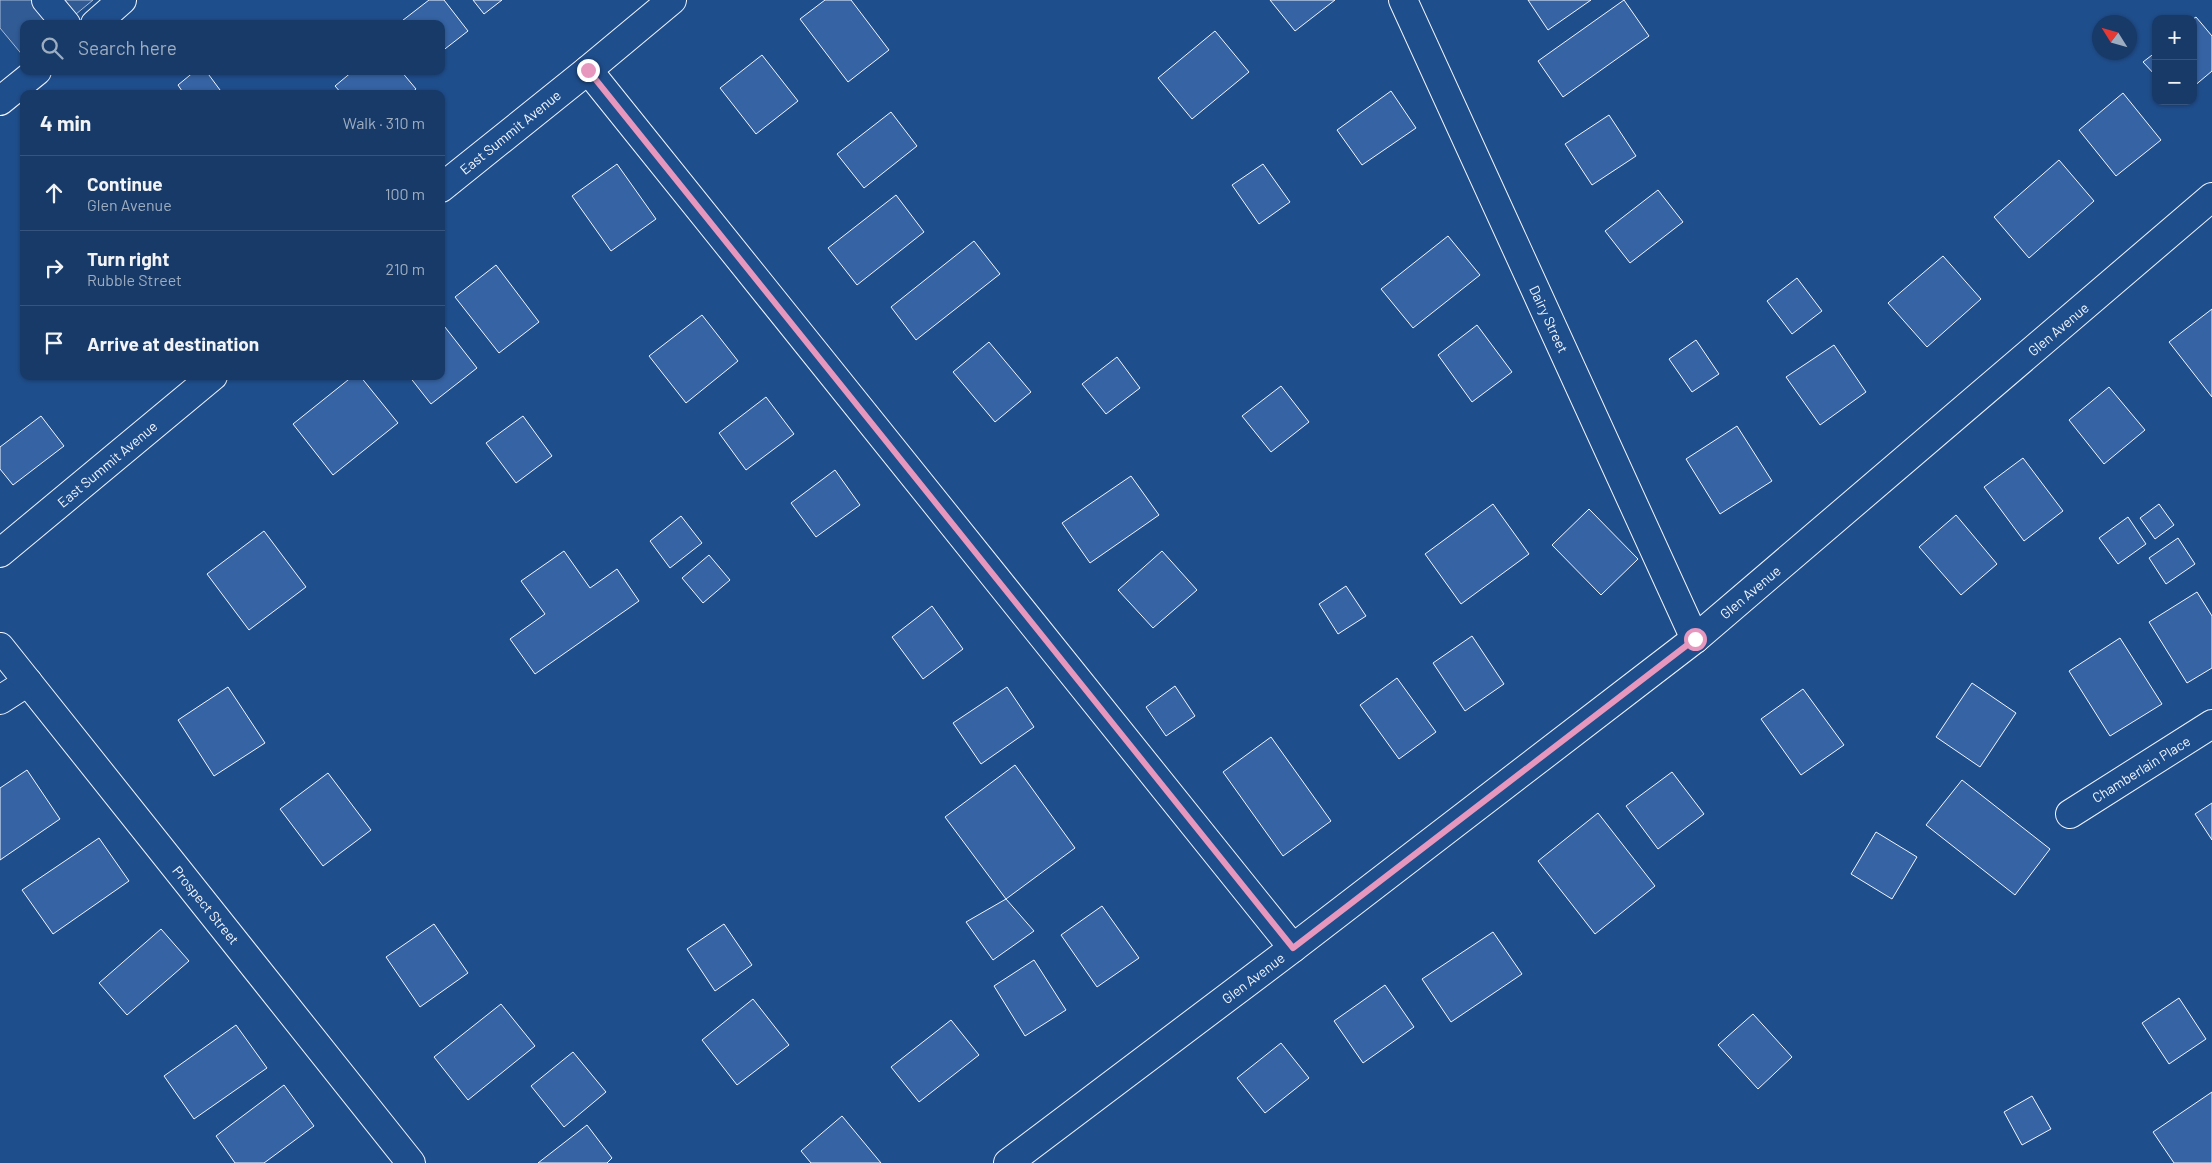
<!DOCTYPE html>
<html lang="en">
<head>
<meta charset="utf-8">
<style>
  body { margin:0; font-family:Barlow,sans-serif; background:#20416f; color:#f1f3f6 }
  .controls { position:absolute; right:15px; top:15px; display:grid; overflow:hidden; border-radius:10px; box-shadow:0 1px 4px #0004 }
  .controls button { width:45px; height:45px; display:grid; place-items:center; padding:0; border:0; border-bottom:1px solid #36547d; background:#173a69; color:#f1f3f6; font:25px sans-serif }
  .compass { position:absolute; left:2092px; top:15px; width:45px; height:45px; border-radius:50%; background:#173a69; box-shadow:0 1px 4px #0004; rotate:307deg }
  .stop { position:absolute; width:15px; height:15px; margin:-11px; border:4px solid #e797bd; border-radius:50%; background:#fff }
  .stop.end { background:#e797bd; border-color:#fff; box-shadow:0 1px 5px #0008 }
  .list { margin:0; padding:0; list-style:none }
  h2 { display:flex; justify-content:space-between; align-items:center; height:65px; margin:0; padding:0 20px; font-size:21px }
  h2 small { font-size:16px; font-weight:400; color:#9eadc0 }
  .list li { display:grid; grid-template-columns:32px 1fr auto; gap:15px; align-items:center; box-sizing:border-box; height:75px; padding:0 20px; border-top:1px solid #36547d }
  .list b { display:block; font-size:19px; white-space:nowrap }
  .list p { margin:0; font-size:16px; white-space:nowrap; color:#9eadc0 }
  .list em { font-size:16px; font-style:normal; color:#9eadc0 }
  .icon { flex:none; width:28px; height:28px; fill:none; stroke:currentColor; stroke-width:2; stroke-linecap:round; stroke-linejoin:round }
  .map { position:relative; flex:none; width:2212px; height:1163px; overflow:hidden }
  .search { position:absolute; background:#173a69; box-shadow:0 1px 4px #0004; left:20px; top:20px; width:425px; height:55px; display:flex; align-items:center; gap:12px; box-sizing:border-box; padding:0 18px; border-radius:10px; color:#9eadc0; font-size:19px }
  .panel { position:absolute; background:#173a69; box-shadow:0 1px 4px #0004; left:20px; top:90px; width:425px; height:290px; border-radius:10px }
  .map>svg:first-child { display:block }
  .parking { fill:#305b95; stroke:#a8bbd7 }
  .building { fill:#3563a3; stroke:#f2f6ff }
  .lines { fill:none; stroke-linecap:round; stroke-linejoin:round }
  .minor-casing { stroke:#f2f6ff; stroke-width:30 }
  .major-casing { stroke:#f2f6ff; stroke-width:30 }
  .minor { stroke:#1f4e8c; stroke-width:28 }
  .major { stroke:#1f4e8c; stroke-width:28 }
  .route { stroke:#e797bd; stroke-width:6 }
  .labels { text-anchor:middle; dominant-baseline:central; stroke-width:4; stroke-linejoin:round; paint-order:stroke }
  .street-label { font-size:14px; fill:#f2f6ff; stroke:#1f4e8c }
</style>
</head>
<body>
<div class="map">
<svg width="2212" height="1163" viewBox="0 0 2212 1163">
  <rect width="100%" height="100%" fill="#1f4e8c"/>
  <path class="parking" d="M0,0H93L64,24H24V57L0,28Z"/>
  <g class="building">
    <path d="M429,0H444L468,31L441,52V24H398Z"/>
    <path d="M473,0H502L484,14Z"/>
    <path d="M825,0H851L889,50L848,82L800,19Z"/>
    <path d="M1270,0H1335L1295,31Z"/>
    <path d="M1528,0H1591L1548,30Z"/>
    <path d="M1624,0L1649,36L1563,97L1538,61Z"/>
    <path d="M2196,17L2212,36V71L2193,87V19Z"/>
    <path d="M1215,31L1249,72L1192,119L1158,78Z"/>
    <path d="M2156,52V76L2143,62Z"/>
    <path d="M762,55L798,101L756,134L720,88Z"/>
    <path d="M195,71H206L223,94H184L178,85Z"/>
    <path d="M353,71H401L416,89L410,94H342L335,86Z"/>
    <path d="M1391,91L1416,128L1362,165L1337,130Z"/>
    <path d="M2123,93L2161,140L2116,176L2079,130Z"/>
    <path d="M891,112L917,146L864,188L837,154Z"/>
    <path d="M1609,115L1636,156L1592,185L1565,144Z"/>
    <path d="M2059,160L2094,201L2029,258L1994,217Z"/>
    <path d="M617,164L656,219L611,251L572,196Z"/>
    <path d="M1263,164L1290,202L1259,224L1232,185Z"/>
    <path d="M1658,190L1683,222L1630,263L1605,231Z"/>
    <path d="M896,195L924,232L857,285L828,248Z"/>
    <path d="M1448,236L1480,275L1413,328L1381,289Z"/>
    <path d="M974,241L1000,274L916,340L891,307Z"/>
    <path d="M1943,256L1981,299L1927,347L1888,303Z"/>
    <path d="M496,265L539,322L499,353L455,297Z"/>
    <path d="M1797,278L1822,311L1792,334L1767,301Z"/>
    <path d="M2212,309V397L2169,342Z"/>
    <path d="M702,315L738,361L686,403L649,356Z"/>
    <path d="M441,322L477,368L431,404L409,376H441Z"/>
    <path d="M1477,325L1512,372L1472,402L1438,355Z"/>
    <path d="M1696,340L1719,374L1692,392L1669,359Z"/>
    <path d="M989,342L1031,392L995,422L953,372Z"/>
    <path d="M1834,345L1866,392L1820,425L1786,377Z"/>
    <path d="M1117,357L1140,388L1106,414L1082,384Z"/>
    <path d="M353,376H360L398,423L333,475L293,424Z"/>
    <path d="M1281,386L1309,422L1271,452L1242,416Z"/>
    <path d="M2109,387L2145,430L2104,464L2069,420Z"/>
    <path d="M766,397L794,434L746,470L719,433Z"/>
    <path d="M41,416L64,446L13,485L0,469V447Z"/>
    <path d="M523,416L552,456L516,483L486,443Z"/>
    <path d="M1737,426L1772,481L1720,514L1686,459Z"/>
    <path d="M2023,458L2063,511L2024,541L1984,487Z"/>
    <path d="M835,470L860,505L816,537L791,503Z"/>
    <path d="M1131,476L1159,515L1090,563L1062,523Z"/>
    <path d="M1493,504L1529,554L1461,604L1425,554Z"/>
    <path d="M2159,504L2174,525L2155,539L2140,518Z"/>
    <path d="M1589,509L1638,559L1601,595L1552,545Z"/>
    <path d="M1956,515L1997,564L1961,595L1919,547Z"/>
    <path d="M681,516L702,543L670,568L650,541Z"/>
    <path d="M2128,517L2146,544L2118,564L2099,538Z"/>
    <path d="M264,531L306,587L249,630L207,574Z"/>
    <path d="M2178,538L2195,564L2166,584L2149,558Z"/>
    <path d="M564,551L590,588L617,569L639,601L535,674L510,639L545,614L521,581Z"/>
    <path d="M1162,551L1197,590L1153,628L1118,590Z"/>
    <path d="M709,555L730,580L703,603L682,578Z"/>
    <path d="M1346,586L1366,616L1338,634L1319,604Z"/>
    <path d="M2197,592L2212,616V668L2187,683L2149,622Z"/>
    <path d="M932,606L963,649L923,679L892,637Z"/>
    <path d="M1472,636L1504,684L1465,711L1433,663Z"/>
    <path d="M2120,638L2162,704L2110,736L2069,671Z"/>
    <path d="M1397,678L1436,732L1399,759L1360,705Z"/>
    <path d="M1972,683L2016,713L1980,767L1936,737Z"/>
    <path d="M1175,686L1195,716L1166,736L1146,707Z"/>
    <path d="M228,687L265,743L214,776L178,720Z"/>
    <path d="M1007,687L1034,727L981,764L953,723Z"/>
    <path d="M1803,689L1844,745L1801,775L1761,719Z"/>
    <path d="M1271,737L1331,821L1283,856L1223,772Z"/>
    <path d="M1015,765L1075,848L1006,899L945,817Z"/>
    <path d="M27,770L60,819L0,860V788Z"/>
    <path d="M1672,772L1704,814L1658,849L1626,806Z"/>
    <path d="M328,773L371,830L323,866L280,809Z"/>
    <path d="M1962,780L2050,849L2015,895L1926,825Z"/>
    <path d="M2212,803V840L2195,814Z"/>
    <path d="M1598,813L1655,886L1595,934L1538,861Z"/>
    <path d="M1876,832L1917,857L1892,899L1851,874Z"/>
    <path d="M99,838L129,881L53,934L22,890Z"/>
    <path d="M1006,899L1034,931L993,960L966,922Z"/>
    <path d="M1102,906L1139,958L1097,987L1061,935Z"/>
    <path d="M434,924L468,973L420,1007L386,957Z"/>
    <path d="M724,924L752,965L715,991L687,949Z"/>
    <path d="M161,929L189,961L127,1015L99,983Z"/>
    <path d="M1493,932L1522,974L1451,1022L1422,979Z"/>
    <path d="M1034,960L1066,1010L1025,1036L994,986Z"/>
    <path d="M1385,985L1414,1027L1363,1063L1334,1021Z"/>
    <path d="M2179,998L2206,1039L2169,1064L2142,1023Z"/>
    <path d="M753,999L789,1045L737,1085L702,1040Z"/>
    <path d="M501,1004L535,1046L468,1100L434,1057Z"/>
    <path d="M1753,1014L1792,1057L1758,1089L1718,1045Z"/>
    <path d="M951,1020L979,1055L919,1102L891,1067Z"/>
    <path d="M236,1025L267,1068L194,1119L164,1076Z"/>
    <path d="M1281,1043L1309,1078L1265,1113L1237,1078Z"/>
    <path d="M573,1052L606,1092L564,1127L531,1086Z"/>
    <path d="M284,1085L314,1126L264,1163H235L216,1136Z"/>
    <path d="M2212,1092V1163H2174L2153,1132Z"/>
    <path d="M2032,1096L2051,1129L2022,1145L2004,1112Z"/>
    <path d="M842,1116L881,1163H811L801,1151Z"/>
    <path d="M587,1125L612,1158L607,1163H538Z"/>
  </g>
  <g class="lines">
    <g class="minor-casing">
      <g id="minor">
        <path d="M46,0L66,24"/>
        <path d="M1403,0L1695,639"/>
        <path d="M95,24L122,0"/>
        <path d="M588,70L1293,948"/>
        <path d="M0,101L37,71"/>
        <path d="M441,188L588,70L672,0"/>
        <path d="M0,553L213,376"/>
        <path d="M0,700L28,682"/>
        <path d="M2070,814L2212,724"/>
        <path d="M1008,1163L1293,948L1695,639L2212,197"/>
      </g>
    </g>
    <g class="major-casing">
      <path id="major" d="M0,647L411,1163"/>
    </g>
    <use href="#minor" class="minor"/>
    <use href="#major" class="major"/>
  </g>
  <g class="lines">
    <path class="route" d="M588,70L1293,948L1695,639"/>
  </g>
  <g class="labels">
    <g class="street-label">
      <text transform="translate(510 132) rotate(-39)">East Summit Avenue</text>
      <text transform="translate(1549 319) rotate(65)">Dairy Street</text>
      <text transform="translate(2058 329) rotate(-40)">Glen Avenue</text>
      <text transform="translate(107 464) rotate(-40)">East Summit Avenue</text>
      <text transform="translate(1750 592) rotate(-40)">Glen Avenue</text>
      <text transform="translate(2141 769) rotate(-32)">Chamberlain Place</text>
      <text transform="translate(206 905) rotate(51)">Prospect Street</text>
      <text transform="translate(1253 978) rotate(-37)">Glen Avenue</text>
    </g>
  </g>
</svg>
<div class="controls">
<button>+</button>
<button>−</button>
</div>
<svg class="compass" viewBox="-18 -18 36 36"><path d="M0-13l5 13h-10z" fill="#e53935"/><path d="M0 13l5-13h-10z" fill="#9eadc0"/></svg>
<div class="stop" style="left:1695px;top:639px"></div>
<div class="stop end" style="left:588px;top:70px"></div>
<div class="search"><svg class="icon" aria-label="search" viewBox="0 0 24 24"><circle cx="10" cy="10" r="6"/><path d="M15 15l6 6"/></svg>Search here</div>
<section class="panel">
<h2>4 min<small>Walk · 310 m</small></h2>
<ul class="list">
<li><svg class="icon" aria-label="ahead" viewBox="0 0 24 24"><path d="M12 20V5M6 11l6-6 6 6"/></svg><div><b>Continue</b><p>Glen Avenue</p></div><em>100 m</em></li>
<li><svg class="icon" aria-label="right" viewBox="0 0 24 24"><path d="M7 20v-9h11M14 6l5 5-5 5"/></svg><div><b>Turn right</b><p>Rubble Street</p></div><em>210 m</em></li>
<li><svg class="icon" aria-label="arrive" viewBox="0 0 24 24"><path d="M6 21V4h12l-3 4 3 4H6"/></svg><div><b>Arrive at destination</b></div></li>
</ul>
</section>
</div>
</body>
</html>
